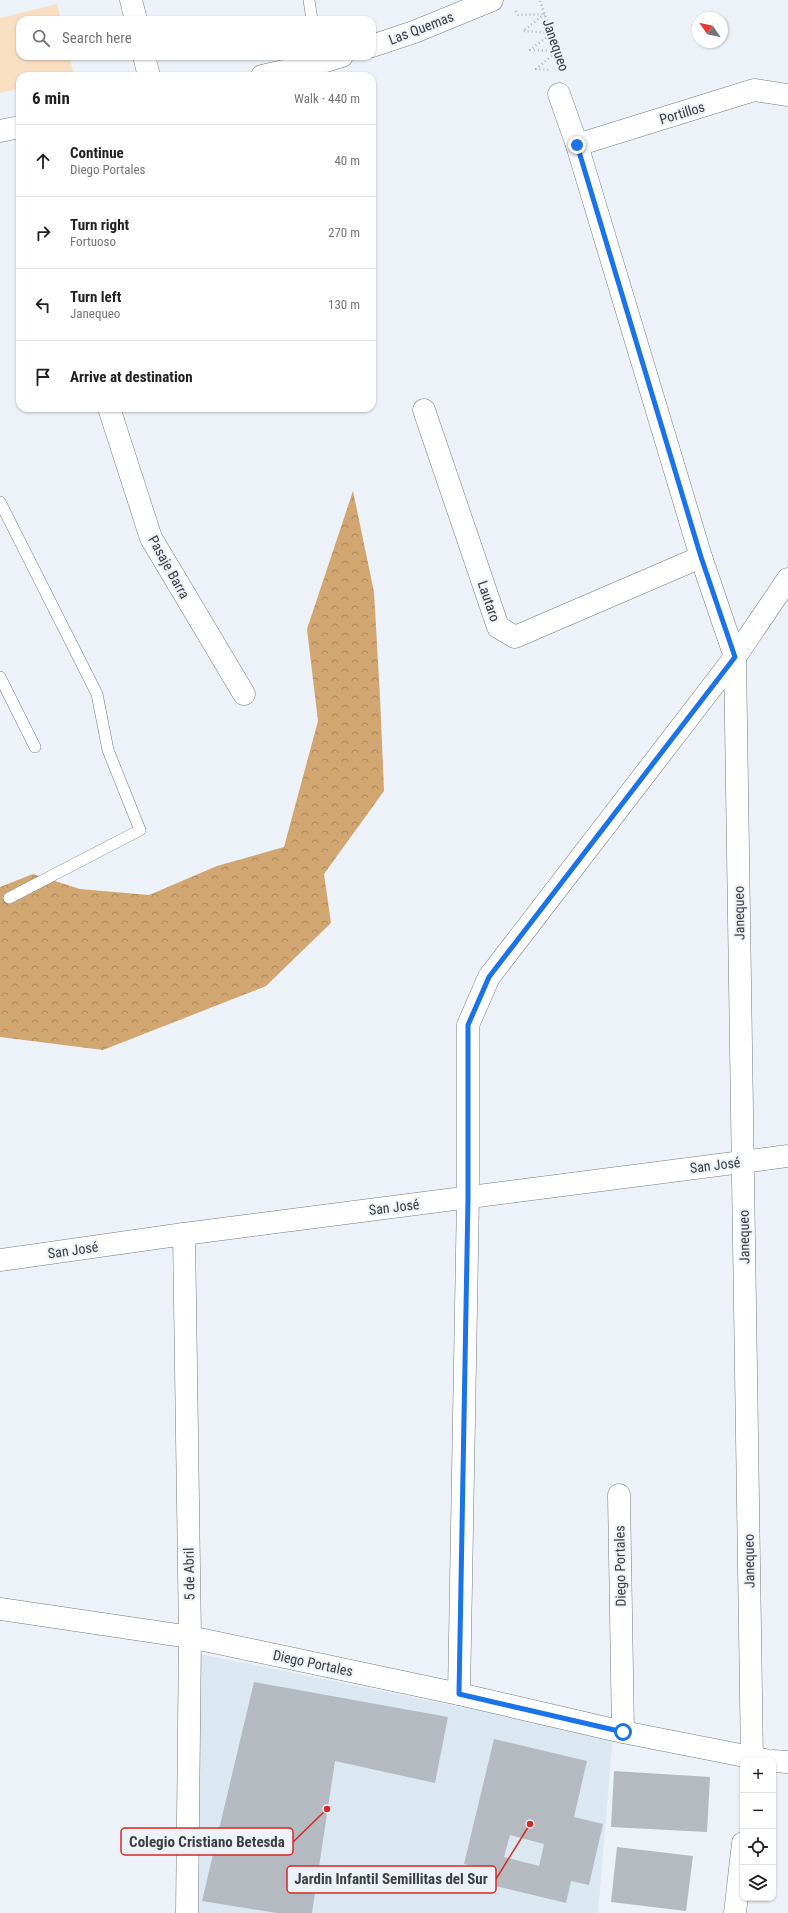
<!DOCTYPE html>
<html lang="en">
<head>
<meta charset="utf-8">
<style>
  body { margin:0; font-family:"Roboto Condensed",sans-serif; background:#f6f6f6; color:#202124 }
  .controls { position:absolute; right:12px; bottom:12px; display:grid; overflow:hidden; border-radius:8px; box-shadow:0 1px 3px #0004 }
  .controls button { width:36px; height:36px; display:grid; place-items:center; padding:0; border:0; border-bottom:1px solid #e0e0e0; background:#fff; color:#202124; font:20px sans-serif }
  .compass { position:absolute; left:692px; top:12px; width:36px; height:36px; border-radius:50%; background:#fff; box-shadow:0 1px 3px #0004; rotate:304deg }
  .stop { position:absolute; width:12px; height:12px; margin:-9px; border:3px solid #1a73e8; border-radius:50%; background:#fff }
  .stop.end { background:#1a73e8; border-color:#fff; box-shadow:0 1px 4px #0008 }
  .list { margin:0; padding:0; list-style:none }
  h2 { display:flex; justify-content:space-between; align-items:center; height:52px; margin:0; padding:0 16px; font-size:17px }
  h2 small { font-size:13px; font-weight:400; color:#757577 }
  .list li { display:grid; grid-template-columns:26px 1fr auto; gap:12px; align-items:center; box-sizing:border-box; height:72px; padding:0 16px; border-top:1px solid #e0e0e0 }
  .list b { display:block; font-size:15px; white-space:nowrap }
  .list p { margin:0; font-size:13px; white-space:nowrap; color:#757577 }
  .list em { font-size:13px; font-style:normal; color:#757577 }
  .icon { flex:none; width:22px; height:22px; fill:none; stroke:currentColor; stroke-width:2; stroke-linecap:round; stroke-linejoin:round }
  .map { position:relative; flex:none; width:788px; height:1913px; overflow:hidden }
  .search { position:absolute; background:#fff; box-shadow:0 1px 3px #0004; left:16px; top:16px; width:360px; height:44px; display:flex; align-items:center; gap:10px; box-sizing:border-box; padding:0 14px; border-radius:12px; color:#757577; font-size:15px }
  .panel { position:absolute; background:#fff; box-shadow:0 1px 3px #0004; left:16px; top:72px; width:360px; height:340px; border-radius:12px }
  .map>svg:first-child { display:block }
  .built { fill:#dbe7f1 }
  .green { fill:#f9dfc2 }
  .forest { fill:url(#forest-crowns) }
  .building { fill:#b4babf; fill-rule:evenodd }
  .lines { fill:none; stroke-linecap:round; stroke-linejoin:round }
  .service-casing { stroke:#757b7f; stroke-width:12 }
  .minor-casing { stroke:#757b7f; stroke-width:23 }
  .secondary-casing { stroke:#757b7f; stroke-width:23 }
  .path { stroke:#b0b5b9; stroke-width:2.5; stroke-dasharray:1 3; stroke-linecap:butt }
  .service { stroke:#fff; stroke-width:11 }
  .minor { stroke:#fff; stroke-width:22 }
  .secondary { stroke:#fff; stroke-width:22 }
  .route { stroke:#1a73e8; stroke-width:5 }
  .labels { text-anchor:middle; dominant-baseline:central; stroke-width:4; stroke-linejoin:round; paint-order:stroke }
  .street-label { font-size:14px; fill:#3b3d3f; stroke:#ecf2f7 }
  .leader { fill:none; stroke:#d62828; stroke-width:1.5 }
  .callout-dot { fill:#d62828; stroke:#ecf2f7; stroke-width:1.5 }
  .callout { fill:#ecf2f7; stroke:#d62828; stroke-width:1.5 }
  .callout-label { font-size:15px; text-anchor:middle; font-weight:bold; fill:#3b3d3f }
</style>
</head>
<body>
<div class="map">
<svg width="788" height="1913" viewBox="0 0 788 1913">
  <defs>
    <pattern id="forest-crowns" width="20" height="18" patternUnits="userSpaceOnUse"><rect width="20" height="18" fill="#d2a670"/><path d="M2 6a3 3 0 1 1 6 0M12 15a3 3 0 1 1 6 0" fill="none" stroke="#ac885d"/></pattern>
  </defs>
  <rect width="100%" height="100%" fill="#ecf2f7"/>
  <path class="built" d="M200,1654L455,1706L613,1735L598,1913H199Z"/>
  <path class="green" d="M57,4L61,20H20V56H69L74,75L20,76V88L0,93V18Z"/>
  <path class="forest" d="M353,491L374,592L380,697L384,791L324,874L331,923L266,986L103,1050L0,1037V887L33,874L80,889L149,895L217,866L284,847L318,721L307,629Z"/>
  <g class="building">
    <path d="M254,1682L448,1717L435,1783L335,1761L312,1913H277L202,1901Z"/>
    <path d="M494,1739L587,1761L574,1817L603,1824L589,1885L571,1881L566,1903L492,1885L495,1872L464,1864ZM510,1835L544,1844L539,1866L504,1857Z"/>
    <path d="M614,1771L710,1777L707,1832L611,1827Z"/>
    <path d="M617,1847L693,1856L686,1911L611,1902Z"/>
  </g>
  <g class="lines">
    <g class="service-casing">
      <g id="service">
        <path d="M309,0L312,20"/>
        <path d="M0,502L97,694L108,750L140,830L9,898"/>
        <path d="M0,677L35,747"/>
      </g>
    </g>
    <g class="minor-casing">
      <g id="minor">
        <path d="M131,0L136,20"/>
        <path d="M144,56L149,76"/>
        <path d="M559,94L577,145L701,557L735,657L752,1760"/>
        <path d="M577,145L754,90L788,95"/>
        <path d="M109,408L151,538L244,694"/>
        <path d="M424,410L498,627L515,637L701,557"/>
        <path d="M184,1234L190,1637L187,1913"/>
        <path d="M0,1260L184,1234L788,1156"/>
        <path d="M619,1495L623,1732"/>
        <path d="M0,1609L190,1637L459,1694L623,1732L765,1760"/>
        <path d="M459,1694L468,1197V1025L489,977L735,657L788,579"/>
        <path d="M773,1761L788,1762"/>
        <path d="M735,1913L743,1843"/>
      </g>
    </g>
    <g class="secondary-casing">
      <g id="secondary">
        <path d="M372,46L414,32L492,0"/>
        <path d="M262,76L319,63L342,56"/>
        <path d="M0,131L20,127"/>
      </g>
    </g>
    <g class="path">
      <path d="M540,1L565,70"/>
      <path d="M516,11L518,15L545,14L523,31L552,33L530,50L558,51L536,69L550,70"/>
    </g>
    <use href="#service" class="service"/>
    <use href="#minor" class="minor"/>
    <use href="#secondary" class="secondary"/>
  </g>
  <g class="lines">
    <path class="route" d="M577,145L701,557L735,657L489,977L468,1025V1198L459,1694L623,1732"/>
  </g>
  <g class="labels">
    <g class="street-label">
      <text transform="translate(421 28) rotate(-21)">Las Quemas</text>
      <text transform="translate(556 45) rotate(71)">Janequeo</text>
      <text transform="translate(682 113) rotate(-17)">Portillos</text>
      <text transform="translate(169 567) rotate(61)">Pasaje Barra</text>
      <text transform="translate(489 601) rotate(71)">Lautaro</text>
      <text transform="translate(739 913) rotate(-91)">Janequeo</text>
      <text transform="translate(715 1165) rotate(-7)">San José</text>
      <text transform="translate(394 1207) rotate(-7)">San José</text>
      <text transform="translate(744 1237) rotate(-91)">Janequeo</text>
      <text transform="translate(73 1250) rotate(-8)">San José</text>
      <text transform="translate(749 1561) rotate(-91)">Janequeo</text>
      <text transform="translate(620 1566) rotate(-91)">Diego Portales</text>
      <text transform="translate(189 1574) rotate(-91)">5 de Abril</text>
      <text transform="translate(313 1663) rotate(12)">Diego Portales</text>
    </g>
  </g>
  <path class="leader" d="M327 1809L293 1842M530 1824L496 1879"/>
  <g class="callout-dot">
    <circle cx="327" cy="1809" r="4"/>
    <circle cx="530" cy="1824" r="4"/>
  </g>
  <g class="callout">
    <rect x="121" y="1828" width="172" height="27" rx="4"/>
    <rect x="287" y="1866" width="209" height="27" rx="4"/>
  </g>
  <g class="callout-label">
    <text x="207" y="1847">Colegio Cristiano Betesda</text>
    <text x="391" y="1884">Jardin Infantil Semillitas del Sur</text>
  </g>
</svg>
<div class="controls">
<button>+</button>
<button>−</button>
<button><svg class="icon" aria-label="locate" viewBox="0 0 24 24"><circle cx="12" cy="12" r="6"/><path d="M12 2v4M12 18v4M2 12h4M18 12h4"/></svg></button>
<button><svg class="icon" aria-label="layers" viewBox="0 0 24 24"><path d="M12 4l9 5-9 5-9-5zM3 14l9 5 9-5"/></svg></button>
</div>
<svg class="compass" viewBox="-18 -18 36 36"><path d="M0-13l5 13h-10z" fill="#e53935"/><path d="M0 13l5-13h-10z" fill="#757577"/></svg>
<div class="stop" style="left:623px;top:1732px"></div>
<div class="stop end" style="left:577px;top:145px"></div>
<div class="search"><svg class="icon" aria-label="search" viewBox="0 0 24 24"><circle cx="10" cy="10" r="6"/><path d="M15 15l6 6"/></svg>Search here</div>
<section class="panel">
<h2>6 min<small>Walk · 440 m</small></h2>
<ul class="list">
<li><svg class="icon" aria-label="ahead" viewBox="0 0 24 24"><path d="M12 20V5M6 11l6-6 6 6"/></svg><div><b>Continue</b><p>Diego Portales</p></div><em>40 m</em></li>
<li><svg class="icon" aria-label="right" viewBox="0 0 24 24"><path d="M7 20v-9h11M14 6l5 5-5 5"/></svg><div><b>Turn right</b><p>Fortuoso</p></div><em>270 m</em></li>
<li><svg class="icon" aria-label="left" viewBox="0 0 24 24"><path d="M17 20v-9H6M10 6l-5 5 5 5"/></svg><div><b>Turn left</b><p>Janequeo</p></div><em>130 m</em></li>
<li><svg class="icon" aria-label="arrive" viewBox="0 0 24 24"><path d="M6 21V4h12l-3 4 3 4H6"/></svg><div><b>Arrive at destination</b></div></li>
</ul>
</section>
</div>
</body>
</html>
